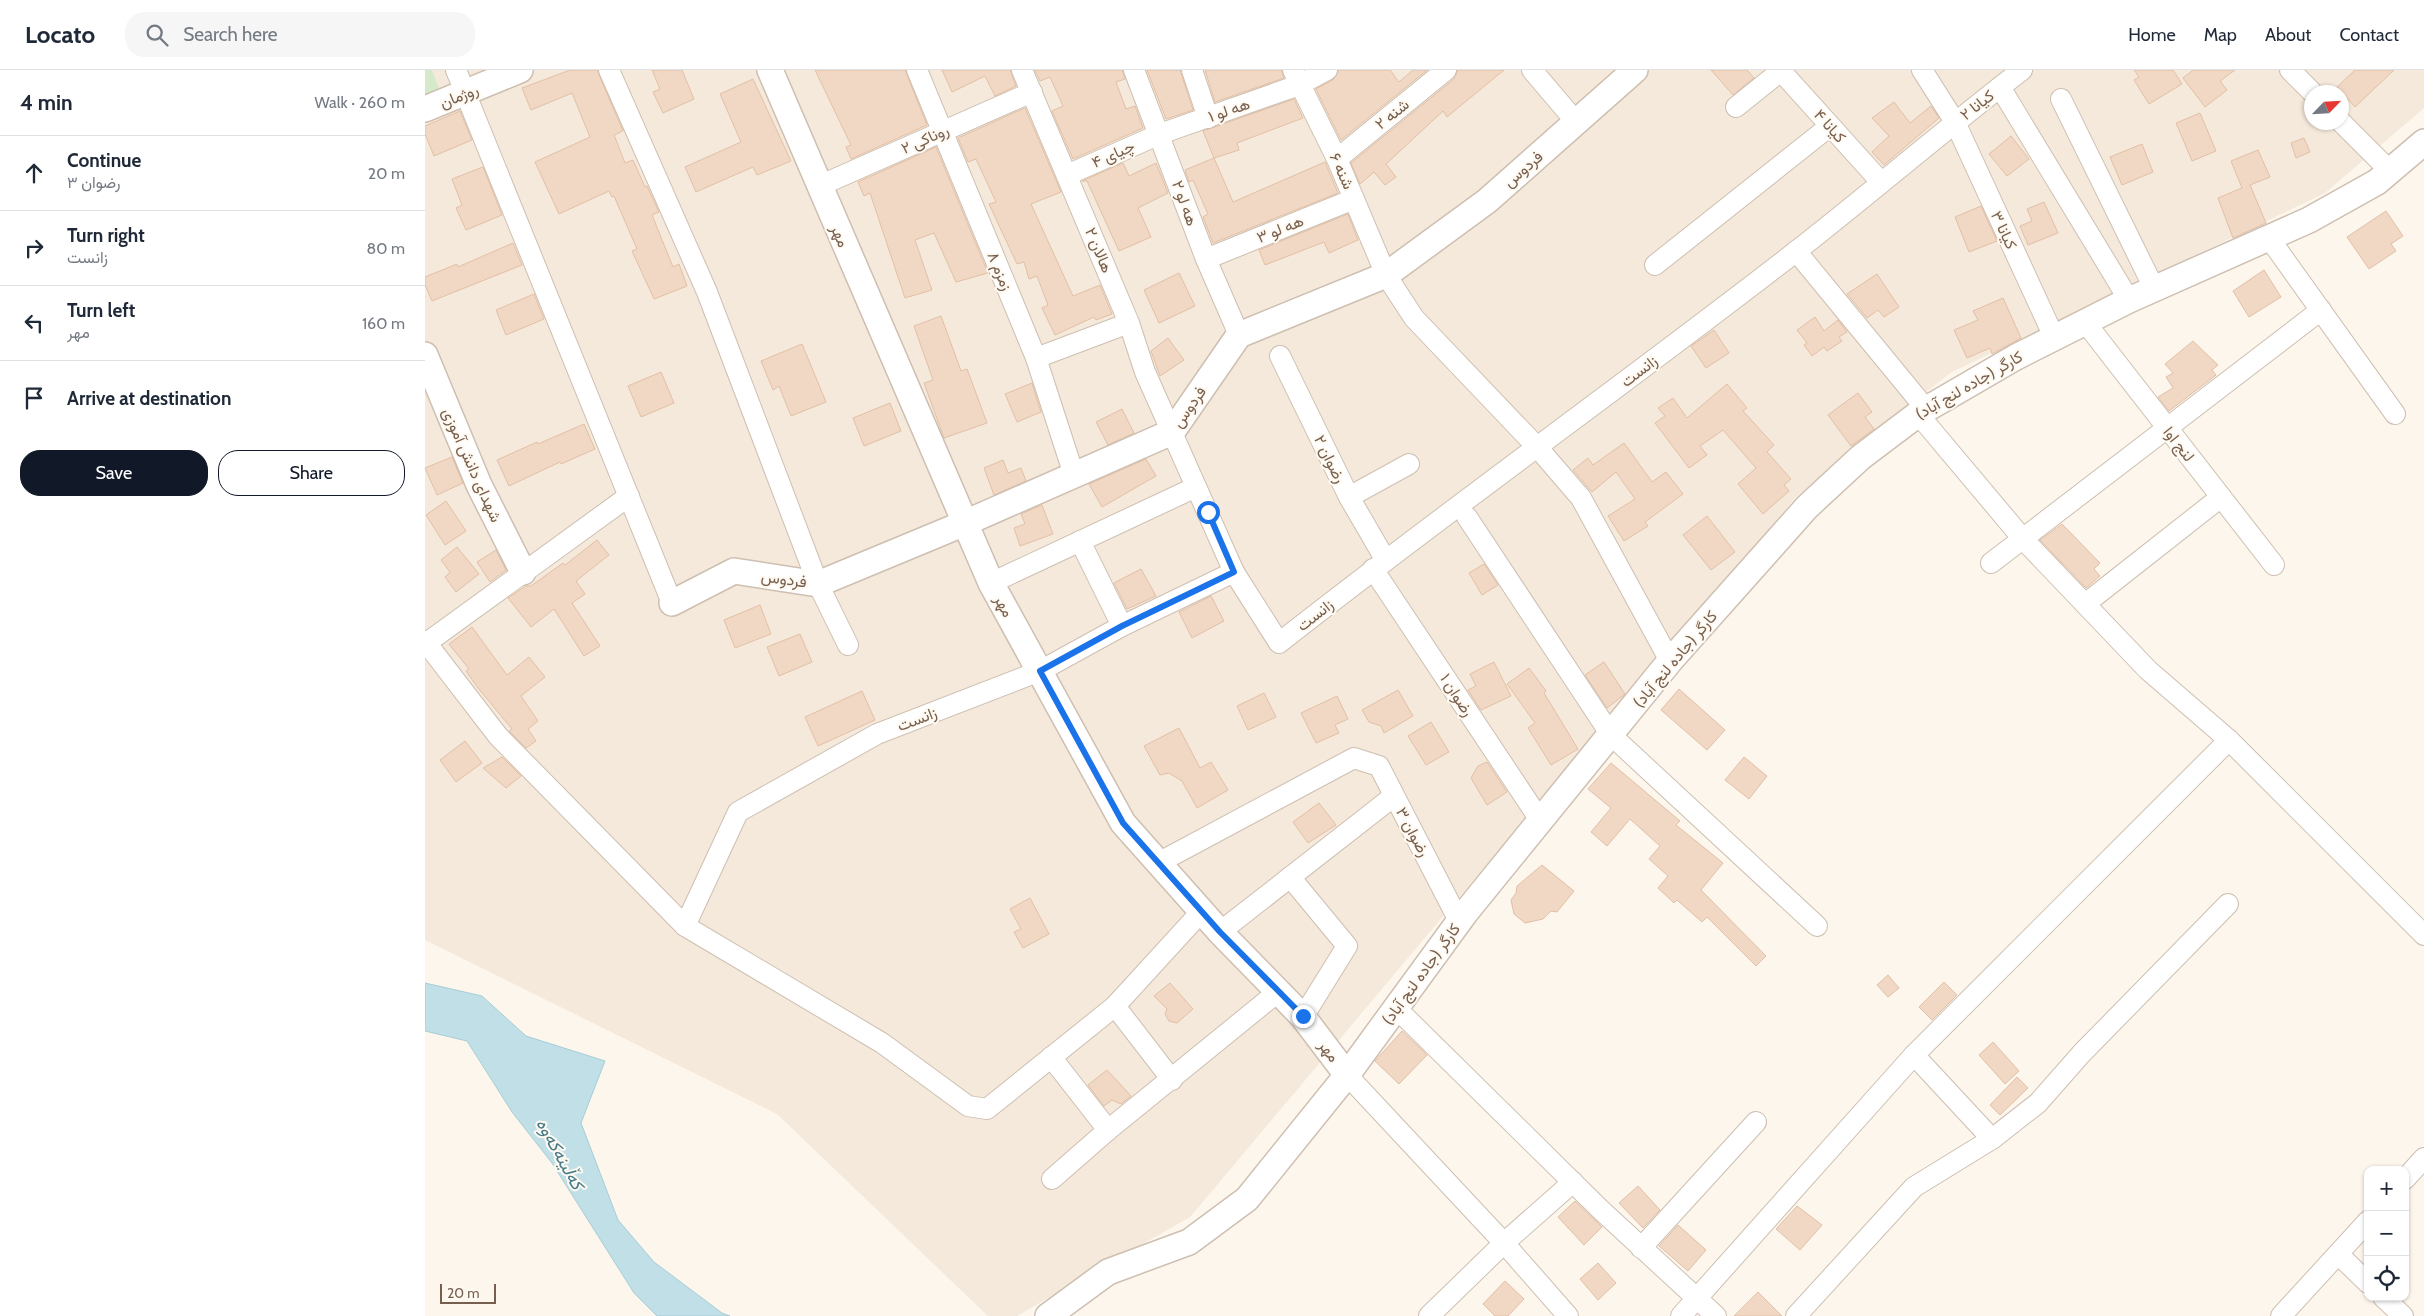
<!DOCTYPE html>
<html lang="en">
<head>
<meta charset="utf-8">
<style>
  body { margin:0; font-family:Cabin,Vazirmatn,sans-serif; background:#f6f6f7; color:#1f2937 }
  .controls { position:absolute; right:15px; bottom:15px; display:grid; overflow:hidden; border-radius:10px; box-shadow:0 1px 4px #0004 }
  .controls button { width:45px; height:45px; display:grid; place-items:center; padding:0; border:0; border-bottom:1px solid #e0e1e3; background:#fff; color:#1f2937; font:25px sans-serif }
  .compass { position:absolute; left:1879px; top:15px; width:45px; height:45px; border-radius:50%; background:#fff; box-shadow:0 1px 4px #0004; rotate:65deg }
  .scale { position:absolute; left:15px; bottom:12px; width:56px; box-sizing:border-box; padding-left:5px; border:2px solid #775f4f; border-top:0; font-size:14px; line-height:18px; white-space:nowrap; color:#775f4f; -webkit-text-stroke:4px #fefaf2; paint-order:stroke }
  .stop { position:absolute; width:15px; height:15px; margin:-11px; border:4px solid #1a73e8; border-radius:50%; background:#fff }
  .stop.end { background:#1a73e8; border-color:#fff; box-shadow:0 1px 5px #0008 }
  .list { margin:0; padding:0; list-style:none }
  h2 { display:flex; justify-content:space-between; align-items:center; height:65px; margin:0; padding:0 20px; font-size:21px }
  h2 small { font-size:16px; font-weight:400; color:#747a83 }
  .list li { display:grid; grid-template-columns:32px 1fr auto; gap:15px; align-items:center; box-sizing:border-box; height:75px; padding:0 20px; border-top:1px solid #e0e1e3 }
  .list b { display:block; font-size:19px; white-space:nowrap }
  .list p { margin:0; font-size:16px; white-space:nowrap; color:#747a83 }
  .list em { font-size:16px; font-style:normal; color:#747a83 }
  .actions { display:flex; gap:10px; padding:15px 20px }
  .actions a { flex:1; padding:11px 0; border:1px solid #111827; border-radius:20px; text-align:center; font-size:18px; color:#111827 }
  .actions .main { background:#111827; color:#fff }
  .icon { flex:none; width:28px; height:28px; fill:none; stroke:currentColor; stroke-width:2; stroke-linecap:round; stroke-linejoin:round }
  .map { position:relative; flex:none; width:1999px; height:1246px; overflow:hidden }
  header { display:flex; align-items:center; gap:30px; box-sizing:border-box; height:70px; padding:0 25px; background:#fff; border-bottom:1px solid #e0e1e3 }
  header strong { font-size:24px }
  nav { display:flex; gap:28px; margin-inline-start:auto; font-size:18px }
  .search { width:350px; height:45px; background:#f6f6f7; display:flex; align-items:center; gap:12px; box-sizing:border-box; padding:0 18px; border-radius:20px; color:#747a83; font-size:19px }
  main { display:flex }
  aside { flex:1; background:#fff }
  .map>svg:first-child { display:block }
  .residential { fill:#f4e9da; fill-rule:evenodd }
  .green { fill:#d5eaca }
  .water { fill:#c0dfe6; stroke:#a7cdd7 }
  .building { fill:#f1d8c4; stroke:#e3bfa5 }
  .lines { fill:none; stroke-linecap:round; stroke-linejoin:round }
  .minor-casing { stroke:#cebfb1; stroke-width:22 }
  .tertiary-casing { stroke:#cebfb1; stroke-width:28 }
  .minor { stroke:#fff; stroke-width:20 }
  .tertiary { stroke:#fff; stroke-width:25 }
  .route { stroke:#1a73e8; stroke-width:6 }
  .labels { text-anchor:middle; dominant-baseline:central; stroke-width:4; stroke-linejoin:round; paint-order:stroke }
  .street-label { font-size:16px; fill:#775f4f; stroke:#fefaf2 }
  .water-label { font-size:18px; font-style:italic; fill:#487b89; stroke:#fefaf2 }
</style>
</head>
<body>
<header>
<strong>Locato</strong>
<div class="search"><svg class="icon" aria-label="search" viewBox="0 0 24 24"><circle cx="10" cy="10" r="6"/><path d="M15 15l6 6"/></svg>Search here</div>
<nav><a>Home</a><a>Map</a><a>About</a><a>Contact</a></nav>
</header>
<main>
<aside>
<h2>4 min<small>Walk · 260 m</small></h2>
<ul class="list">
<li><svg class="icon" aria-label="ahead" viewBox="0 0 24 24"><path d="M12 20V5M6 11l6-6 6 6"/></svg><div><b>Continue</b><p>رضوان ۳</p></div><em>20 m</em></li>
<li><svg class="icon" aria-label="right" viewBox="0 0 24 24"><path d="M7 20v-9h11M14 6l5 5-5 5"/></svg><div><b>Turn right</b><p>زانست</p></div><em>80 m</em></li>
<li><svg class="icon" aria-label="left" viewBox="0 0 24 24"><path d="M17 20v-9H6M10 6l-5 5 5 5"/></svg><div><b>Turn left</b><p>مهر</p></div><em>160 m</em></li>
<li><svg class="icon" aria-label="arrive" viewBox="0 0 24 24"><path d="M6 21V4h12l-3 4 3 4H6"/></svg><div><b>Arrive at destination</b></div></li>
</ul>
<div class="actions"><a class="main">Save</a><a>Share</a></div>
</aside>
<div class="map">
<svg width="1999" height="1246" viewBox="0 0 1999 1246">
  <rect width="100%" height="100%" fill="#fcf6ec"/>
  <path class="residential" d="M0,0H1999V38L1900,123L1525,303L1370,428L765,1147L592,1246H563L352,1044L0,870ZM1886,22H1916V52H1886Z"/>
  <path class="green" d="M0,0H7L16,24L0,30Z"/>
  <path class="water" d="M0,913L57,926L101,966L180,991L156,1053L193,1150L229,1192L297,1243L305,1246H232L209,1223L127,1093L87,1042L42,971L0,961Z"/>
  <g class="building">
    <path d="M145,0H172L198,61L189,65L200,93L208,90L220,117L222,116L234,142L227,145L248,197L254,194L262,216L229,229L207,181L212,179L189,126L187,127L184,121L134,144L110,92L165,67L147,23L106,40L97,18Z"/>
    <path d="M227,0H257L269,29L238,43L228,22L235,19Z"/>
    <path d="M390,0H480L502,55L426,89L421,77L426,75Z"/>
    <path d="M517,0H585L591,16L570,26L560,6L527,22Z"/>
    <path d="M610,0H697L700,9L691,12L701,39L710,36L718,58L648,89L627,41L638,36L625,7L615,11Z"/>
    <path d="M722,0H755L768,40L741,49Z"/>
    <path d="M780,0H856L859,8L790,32Z"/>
    <path d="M914,0H965L974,12L988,0H1002L916,70L891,19L908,10Z"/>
    <path d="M1033,0H1079L1022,47L1018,41L961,94L971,107L960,115L949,102L935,114L926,93L1029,9Z"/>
    <path d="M1286,0H1322L1329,8L1308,25Z"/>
    <path d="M1709,0H1748L1757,14L1724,34L1709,10L1714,7Z"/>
    <path d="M1768,0H1810L1795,11L1802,20L1780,37L1758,8Z"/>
    <path d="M1930,0H1969L1930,37L1912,17Z"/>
    <path d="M328,9L366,91L332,105L328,97L271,122L260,97L316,72L295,24Z"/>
    <path d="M869,29L878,48L812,73L814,80L789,88L778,61Z"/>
    <path d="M1469,32L1485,53L1506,36L1514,48L1459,95L1447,82L1464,66L1447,48Z"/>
    <path d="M600,38L636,122L606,134L648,226L675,215L687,244L671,250L669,247L630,265L617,238L623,235L612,206L604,209L599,192L592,194L564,134L571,132L551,89L543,92L533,68Z"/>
    <path d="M35,41L47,70L9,86L0,64V56Z"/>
    <path d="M1775,43L1791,81L1767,91L1751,53Z"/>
    <path d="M1586,66L1604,89L1582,106L1564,84Z"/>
    <path d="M1879,68L1885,82L1871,88L1866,73Z"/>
    <path d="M1717,74L1728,102L1697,115L1685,87Z"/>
    <path d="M511,77L563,203L531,212L509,163L490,170L507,220L480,228L445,123L439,126L433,112Z"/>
    <path d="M1833,80L1845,107L1825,115L1841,153L1808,168L1793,128L1817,118L1806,91Z"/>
    <path d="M789,88L808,132L900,92L913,123L788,173L778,147L783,144L768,110L764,112L760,100Z"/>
    <path d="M698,93L704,106L731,93L743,123L713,138L726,167L694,181L662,111H657Z"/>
    <path d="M58,97L77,145L41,160L31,138L37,135L27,109Z"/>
    <path d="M1619,132L1633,163L1603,175L1595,156L1607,151L1602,139Z"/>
    <path d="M1556,136L1572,171L1544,182L1530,147Z"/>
    <path d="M1961,141L1978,166L1966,174L1971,181L1944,199L1922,167Z"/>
    <path d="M923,144L933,170L904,183L899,172L840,195L834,180Z"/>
    <path d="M88,173L97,195L7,231L0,215V207L32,194L33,197Z"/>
    <path d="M1839,200L1856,227L1824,247L1808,221Z"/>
    <path d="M754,203L770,236L734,253L719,220Z"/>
    <path d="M1452,204L1474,237L1459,247L1453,240L1442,248L1422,224Z"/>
    <path d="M109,224L119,249L81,265L71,240Z"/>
    <path d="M1578,228L1596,268L1567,284L1565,278L1542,288L1529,260L1553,250L1548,241Z"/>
    <path d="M516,246L536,301L542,299L562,353L519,368L499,313L508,310L489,256Z"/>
    <path d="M1390,247L1399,261L1413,250L1422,262L1414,267L1417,271L1402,281L1399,277L1387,286L1379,275L1382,273L1372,260Z"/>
    <path d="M1289,260L1304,283L1281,298L1266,276Z"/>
    <path d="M743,268L759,290L735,306L726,281Z"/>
    <path d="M1768,271L1793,295L1787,300L1791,305L1744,341L1733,327L1748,318L1741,307L1748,303L1740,294Z"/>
    <path d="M377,274L401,332L366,346L354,316L348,320L336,291Z"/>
    <path d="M236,302L249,333L216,347L203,316Z"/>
    <path d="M607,313L616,342L592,352L580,324Z"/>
    <path d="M1302,314L1322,338L1318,341L1349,375L1342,382L1366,409L1359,415L1364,421L1338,444L1313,414L1331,398L1298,360L1275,376L1282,385L1264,398L1230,353L1240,346L1233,338L1248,328L1262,348Z"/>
    <path d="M1433,323L1447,342L1440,347L1449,359L1426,376L1403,345Z"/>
    <path d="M465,333L476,361L439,376L428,348Z"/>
    <path d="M697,339L709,363L683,375L671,352Z"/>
    <path d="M159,354L170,379L136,394L135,392L84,416L72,390L112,372L113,374Z"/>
    <path d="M1199,373L1227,412L1241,402L1258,424L1220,452L1223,456L1199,471L1183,446L1210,429L1191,402L1167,422L1148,400L1163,388L1168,395Z"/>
    <path d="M27,387L38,413L12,425L0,398Z"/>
    <path d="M721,389L731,406L677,437L664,414Z"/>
    <path d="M578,390L583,403L596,398L601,411L569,425L559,398Z"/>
    <path d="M21,431L41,461L20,475L1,445Z"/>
    <path d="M617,435L628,464L595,476L589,458L600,454L596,444Z"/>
    <path d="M1282,446L1310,482L1286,500L1258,465Z"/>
    <path d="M1637,454L1675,493L1669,499L1675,506L1661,518L1615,470Z"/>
    <path d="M172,470L184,485L151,511L160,524L147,533L175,576L159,586L129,539L106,557L83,528L101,516H106L138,493L140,495Z"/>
    <path d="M32,477L54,504L31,522L20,507L25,502L16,490Z"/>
    <path d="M71,480L81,500L65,512L52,492Z"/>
    <path d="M1059,494L1073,515L1057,525L1044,503Z"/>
    <path d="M716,499L731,526L702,539L689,513Z"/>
    <path d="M786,526L799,551L767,568L754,542Z"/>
    <path d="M335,535L346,564L310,578L299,550Z"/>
    <path d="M47,557L82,605L104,587L120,607L96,626L113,651L103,659L111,671L101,678L84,661L87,659L53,618L41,601L44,599L24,574Z"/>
    <path d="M375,564L387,592L354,606L342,577Z"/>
    <path d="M1069,592L1086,626L1056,640L1043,620L1051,616L1045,604Z"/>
    <path d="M1179,592L1200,624L1182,638L1160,605Z"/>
    <path d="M1104,598L1121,621L1119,623L1153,679L1126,695L1103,658L1110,653L1082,614Z"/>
    <path d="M1254,619L1300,660L1282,680L1236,640Z"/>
    <path d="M973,620L988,646L959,663L956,656L944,652L937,640Z"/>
    <path d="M437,621L450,650L393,676L380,647Z"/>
    <path d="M839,623L851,647L823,660L812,636Z"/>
    <path d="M912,626L923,649L910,655L914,663L891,673L876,643Z"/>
    <path d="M1006,652L1024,682L1001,695L983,666Z"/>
    <path d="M754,658L775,698L786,692L803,720L772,738L757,711L744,703L735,705L719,676Z"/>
    <path d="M40,671L57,693L31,712L15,690Z"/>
    <path d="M77,687L96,706L81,718L58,698Z"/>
    <path d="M1319,687L1342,706L1324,729L1300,710Z"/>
    <path d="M1062,692L1082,722L1062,735L1046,708L1053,696Z"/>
    <path d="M1186,693L1255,751L1251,755L1298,793L1276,820L1341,886L1331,896L1282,847L1277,852L1252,830L1249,833L1233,818L1243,806L1224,789L1235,776L1205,749L1182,776L1166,762L1186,738L1163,719Z"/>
    <path d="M894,733L911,755L883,773L868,752Z"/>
    <path d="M1117,795L1149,821L1132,842L1126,841L1118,849L1100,853L1089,844L1086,830L1091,823L1092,816Z"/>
    <path d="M605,828L624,864L598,878L589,862L596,859L585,839Z"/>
    <path d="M1463,905L1474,918L1463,927L1452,915Z"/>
    <path d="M1519,912L1532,925L1507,950L1494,937Z"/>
    <path d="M745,913L768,939L752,953L744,951L740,944L742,939L729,926Z"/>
    <path d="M977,961L1002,985L974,1014L950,991Z"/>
    <path d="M1568,972L1594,1001L1580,1014L1554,985Z"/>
    <path d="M682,1000L706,1026L696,1034L687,1030L679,1036L663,1015Z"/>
    <path d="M1592,1007L1603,1018L1575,1045L1565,1035Z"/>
    <path d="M1213,1116L1235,1140L1218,1158L1194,1133Z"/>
    <path d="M1150,1131L1177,1157L1159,1175L1133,1147Z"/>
    <path d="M1372,1136L1397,1155L1375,1180L1351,1159Z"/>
    <path d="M1253,1155L1281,1180L1263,1201L1234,1176Z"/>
    <path d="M1173,1193L1191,1213L1173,1230L1155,1209Z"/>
    <path d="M1080,1211L1099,1229L1083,1246H1070L1058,1234Z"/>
    <path d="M1333,1222L1357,1246H1309Z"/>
  </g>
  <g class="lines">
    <g class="minor-casing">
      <g id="minor">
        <path d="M31,0L247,533"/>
        <path d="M184,0L282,222L393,514L423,575"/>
        <path d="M492,0L611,288L649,405"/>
        <path d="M597,0L704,253L720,302L809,502"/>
        <path d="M709,0L781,189L814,265"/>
        <path d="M767,0L783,48"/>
        <path d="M868,0L912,89L961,205L989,248L1113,378L1156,428L1245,591"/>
        <path d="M1107,0L1152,53"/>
        <path d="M1355,0L1456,112"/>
        <path d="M1497,0L1530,52L1629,267"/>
        <path d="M1865,0L1887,22"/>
        <path d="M1575,17L1704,230"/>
        <path d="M1636,29L1724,208"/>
        <path d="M1311,37L1357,0"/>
        <path d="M1916,52L1965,101"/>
        <path d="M912,89L1021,0"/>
        <path d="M642,105L735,64L874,15L902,0"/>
        <path d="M394,116L607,22"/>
        <path d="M1844,168L1970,344"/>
        <path d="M1371,181L1501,339"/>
        <path d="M781,189L929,129"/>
        <path d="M1230,195L1405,56"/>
        <path d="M1660,252L1849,495"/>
        <path d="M855,286L924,427L960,489"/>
        <path d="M611,288L704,253"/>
        <path d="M1493,344L1598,469L1723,600L1804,670L1999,865"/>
        <path d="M924,427L984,394"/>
        <path d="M1042,447L1186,665L1392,856"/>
        <path d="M655,471L697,556"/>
        <path d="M1566,493L1896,240"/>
        <path d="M948,499L1115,750"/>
        <path d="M566,513L771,417"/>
        <path d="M1660,534L1796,427"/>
        <path d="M0,571L73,666L260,856L457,973L543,1036L562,1039L690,936L776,842"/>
        <path d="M0,574L204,426"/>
        <path d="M733,793L929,688L954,696L1034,851"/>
        <path d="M865,807L922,876L878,947"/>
        <path d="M260,856L313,742L452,664L615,601L697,556L809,502L854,573C1023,440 1199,315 1369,183C1446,123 1520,59 1597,0"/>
        <path d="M795,862L969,726"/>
        <path d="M690,936L747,1010"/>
        <path d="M971,938L1176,1140L1291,1246"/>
        <path d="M1489,985L1567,1069"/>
        <path d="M626,987L683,1060"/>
        <path d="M922,1005L1079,1173L1143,1246"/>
        <path d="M627,1109L683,1060L854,921"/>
        <path d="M1980,1109L1999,1088"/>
        <path d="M1216,1178L1331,1052"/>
        <path d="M1913,1184L1943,1213"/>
        <path d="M1958,1227L1978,1246"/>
        <path d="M1004,1246L1079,1173L1148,1112"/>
        <path d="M1256,1246L1489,985L1804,670"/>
        <path d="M1371,1246L1489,1117L1567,1069L1613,1033L1657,983L1803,834"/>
        <path d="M1856,1246L1943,1151"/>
      </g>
    </g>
    <g class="tertiary-casing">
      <g id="tertiary">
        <path d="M345,0L566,513L698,753L795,862L878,947L922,1005"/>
        <path d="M0,39L95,0"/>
        <path d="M0,285L54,415L98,502"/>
        <path d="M247,533L309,501L393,514L540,453L747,362L814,265L961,205L1062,131L1210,0"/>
        <path d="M623,1246L683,1202L764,1172L822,1129L922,1005L1041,842L1245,591L1382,437L1436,387L1493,344L1591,287L1704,230L1884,150L1952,112L1999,72"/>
      </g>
    </g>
    <use href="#minor" class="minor"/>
    <use href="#tertiary" class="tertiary"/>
  </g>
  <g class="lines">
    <path class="route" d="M783,442L809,502L697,556L615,601L698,753L795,862L878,946"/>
  </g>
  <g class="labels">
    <g class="street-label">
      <text transform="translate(34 26) rotate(-22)">روژمان</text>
      <text transform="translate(1552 35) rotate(-38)">کیانا ۲</text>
      <text transform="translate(804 40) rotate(-19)">هه لو ۱</text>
      <text transform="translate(967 44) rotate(-39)">شنه ۲</text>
      <text transform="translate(1405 56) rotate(48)">کیانا ۴</text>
      <text transform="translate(500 69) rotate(-24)">روناکی ۲</text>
      <text transform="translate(688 84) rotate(-24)">چیای ۴</text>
      <text transform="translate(1098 99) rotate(-41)">فردوس</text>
      <text transform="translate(917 101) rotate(66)">شنه ۶</text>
      <text transform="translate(760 133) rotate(70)">هه لو ۲</text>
      <text transform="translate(855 159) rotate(-22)">هه لو ۳</text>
      <text transform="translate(1579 160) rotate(65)">کیانا ۳</text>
      <text transform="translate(415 166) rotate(66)">مهر</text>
      <text transform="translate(674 180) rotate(67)">هالان ۲</text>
      <text transform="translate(575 201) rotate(68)">زمزم ۸</text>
      <text transform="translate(1214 301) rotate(-37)">زانست</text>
      <text transform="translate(1544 315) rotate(-30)">کارگر (جاده لنج آباد)</text>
      <text transform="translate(764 337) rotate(-55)">فردوس</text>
      <text transform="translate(1754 374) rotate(52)">لنج اوا</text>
      <text transform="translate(905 389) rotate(64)">رضوان ۲</text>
      <text transform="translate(47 395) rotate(66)">شهدای دانش آموزی</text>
      <text transform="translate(359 509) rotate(8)">فردوس</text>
      <text transform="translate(579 536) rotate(61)">مهر</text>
      <text transform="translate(890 545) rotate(-38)">زانست</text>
      <text transform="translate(1250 589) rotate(-50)">کارگر (جاده لنج آباد)</text>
      <text transform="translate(1032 625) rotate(57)">رضوان ۱</text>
      <text transform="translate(492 649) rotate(-21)">زانست</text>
      <text transform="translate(988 762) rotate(62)">رضوان ۳</text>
      <text transform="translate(996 904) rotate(-54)">کارگر (جاده لنج آباد)</text>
      <text transform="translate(904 981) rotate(53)">مهر</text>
    </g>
    <g class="water-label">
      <text transform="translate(135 1084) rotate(61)">کەڵینەکەوە</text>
    </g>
  </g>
</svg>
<div class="controls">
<button>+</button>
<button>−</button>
<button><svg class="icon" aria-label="locate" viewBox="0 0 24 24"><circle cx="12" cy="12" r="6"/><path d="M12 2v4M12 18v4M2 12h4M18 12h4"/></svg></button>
</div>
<svg class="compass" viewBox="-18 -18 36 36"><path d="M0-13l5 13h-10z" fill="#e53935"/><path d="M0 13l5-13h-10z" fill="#747a83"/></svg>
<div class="scale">20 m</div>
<div class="stop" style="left:783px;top:442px"></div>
<div class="stop end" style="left:878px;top:946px"></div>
</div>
</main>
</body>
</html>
